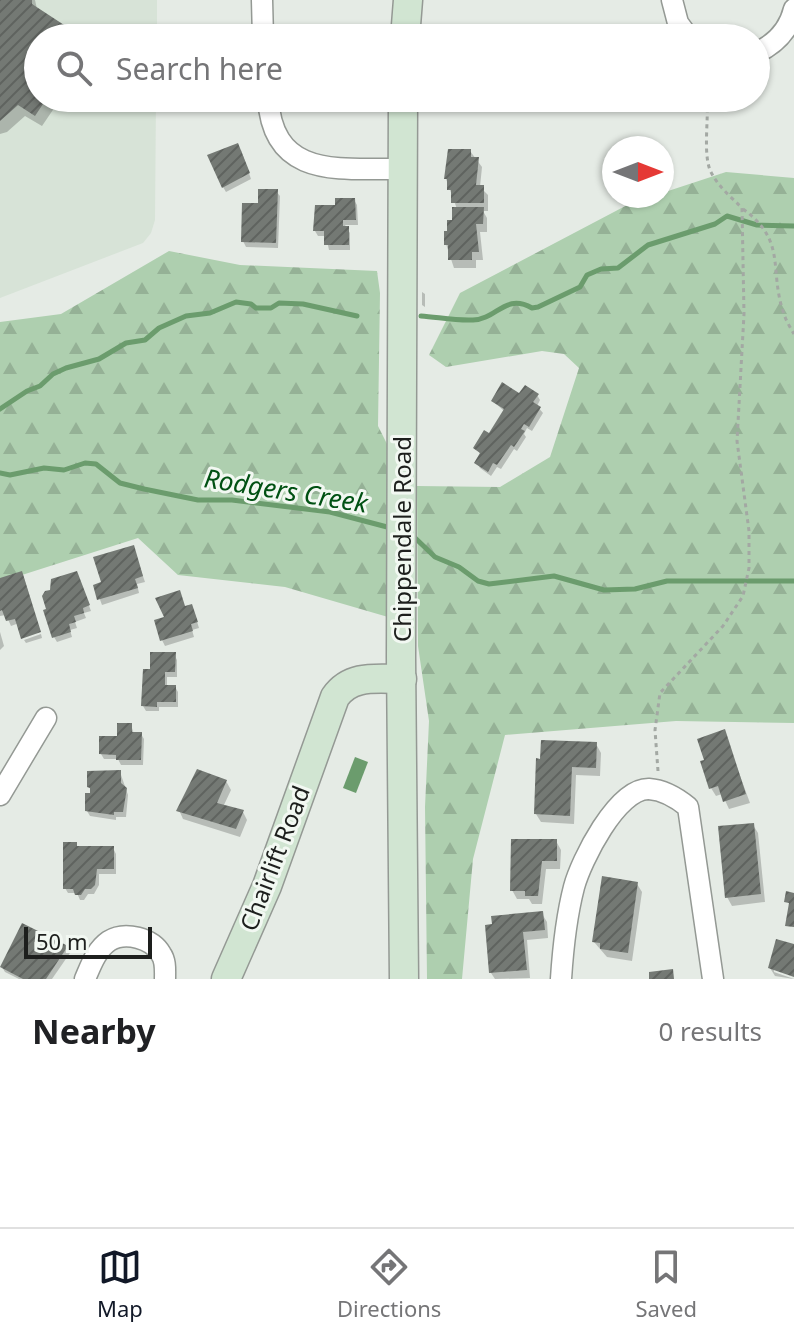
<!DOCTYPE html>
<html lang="en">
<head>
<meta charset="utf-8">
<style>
  body { margin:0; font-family:"Noto Sans",sans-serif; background:#f6f6f6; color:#202124 }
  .compass { position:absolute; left:602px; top:136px; width:72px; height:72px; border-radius:50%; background:#fff; box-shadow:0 2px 6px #0004; rotate:90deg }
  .scale { position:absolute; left:24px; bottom:20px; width:128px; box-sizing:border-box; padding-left:8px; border:4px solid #1d1f1d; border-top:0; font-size:22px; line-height:28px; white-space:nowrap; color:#1d1f1d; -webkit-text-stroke:6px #f2f8f2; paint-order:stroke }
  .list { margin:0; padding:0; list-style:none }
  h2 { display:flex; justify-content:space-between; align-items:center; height:104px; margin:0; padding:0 32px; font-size:34px }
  h2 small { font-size:26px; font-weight:400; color:#757577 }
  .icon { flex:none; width:44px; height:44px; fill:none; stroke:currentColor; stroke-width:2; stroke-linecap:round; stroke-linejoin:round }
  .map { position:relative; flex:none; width:794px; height:979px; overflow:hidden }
  .search { position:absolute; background:#fff; box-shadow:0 2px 6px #0004; left:24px; right:24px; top:24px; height:88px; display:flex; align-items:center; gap:20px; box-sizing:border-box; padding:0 28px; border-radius:44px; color:#757577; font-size:30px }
  .sheet { height:248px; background:#fff }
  nav { display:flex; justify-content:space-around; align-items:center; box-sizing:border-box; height:112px; border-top:2px solid #e0e0e0; background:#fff; font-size:22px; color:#757577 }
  nav a { display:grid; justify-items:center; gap:4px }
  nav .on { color:#111827 }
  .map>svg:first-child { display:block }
  .built { fill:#d7e3d7 }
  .forest { fill:url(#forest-firs) }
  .water { fill:#6b9c6d }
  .shadow { fill:#0003 }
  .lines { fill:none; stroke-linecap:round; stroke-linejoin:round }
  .stream { stroke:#6b9c6d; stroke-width:5 }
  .building { fill:url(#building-hatch) }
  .street-casing { stroke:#949994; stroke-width:23 }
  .secondary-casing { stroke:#949994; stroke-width:31 }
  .path { stroke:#a3a8a3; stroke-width:3; stroke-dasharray:4 4; stroke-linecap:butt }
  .street { stroke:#fff; stroke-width:20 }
  .secondary { stroke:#d1e5d2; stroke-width:28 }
  .labels { text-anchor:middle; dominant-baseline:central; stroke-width:6; stroke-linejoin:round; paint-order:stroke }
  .street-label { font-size:24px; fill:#1d1f1d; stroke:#f2f8f2 }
  .water-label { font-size:26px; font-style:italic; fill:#005113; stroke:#f2f8f2 }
</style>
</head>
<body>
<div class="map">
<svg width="794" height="979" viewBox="0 0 794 979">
  <defs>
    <pattern id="forest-firs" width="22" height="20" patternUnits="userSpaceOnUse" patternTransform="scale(2)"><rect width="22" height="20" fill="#aecfaf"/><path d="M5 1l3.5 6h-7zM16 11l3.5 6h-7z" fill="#95b196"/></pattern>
    <pattern id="building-hatch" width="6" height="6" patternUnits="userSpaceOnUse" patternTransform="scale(2)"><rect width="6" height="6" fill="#747974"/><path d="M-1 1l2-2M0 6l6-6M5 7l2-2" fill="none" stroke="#5f635f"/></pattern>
  </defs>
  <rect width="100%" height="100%" fill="#e5ebe5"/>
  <path class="built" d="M0,0H157V38H38V98H156L155,220L151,233L143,243L0,298Z"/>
  <g class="forest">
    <path d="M726,172L794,178V723L676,721L505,735L473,859L462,979H427L425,807L429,721L418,646L417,486L500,487L550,457L579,368L564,354L542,351L446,367L429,355L460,293L631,203L651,196H662V193Z"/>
    <path d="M169,251L240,265L377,271L380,293L378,426L389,448L388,617L285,587L178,575L138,538L0,582V322L61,314Z"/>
  </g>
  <path class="water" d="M355,757L368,762L356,793L343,788Z"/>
  <g class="shadow">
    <path d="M0,0H35L37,9L81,38H38V98H61L42,126L25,116L7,132L0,134Z"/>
    <path d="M241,150L251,179L226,192L223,187Z"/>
    <path d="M470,151L482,167L480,187L488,195V211H483L487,218V232H480L483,260H476V268H454L446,244L457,209L446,179Z"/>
    <path d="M276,191L280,196L278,248L246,247L243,241L260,205Z"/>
    <path d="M354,200L357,205L358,225H345L350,233V250H329L326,236H318L315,231L337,207Z"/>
    <path d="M422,292L425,294V307L422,305Z"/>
    <path d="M537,395L540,400L537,406L543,413L532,431L527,428L524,434L526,437L517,451L514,449L501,469L497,467L491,476L480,468L477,463L481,455L476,448L489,435L504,411L493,401Z"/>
    <path d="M133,547L145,582L137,584L139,593L102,605L95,586L104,583Z"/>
    <path d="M22,573L24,578L40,631L19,623L11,626L6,615L0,616V580Z"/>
    <path d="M79,579L91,611L84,613L86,618L75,622L77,628L70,630L72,637L57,642L54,637Z"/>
    <path d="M185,608L194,612L199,628L192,630L194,637L165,646L162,640L167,618Z"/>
    <path d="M0,632L4,646L0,650Z"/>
    <path d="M41,634L42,638L26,643L24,640Z"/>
    <path d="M174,654L177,660V677H167V687H175L178,692V707H159V711H146L143,706L152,671Z"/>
    <path d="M131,725L134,734H141L144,739L143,765H121L118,759H104L101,754Z"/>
    <path d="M724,732L750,803L729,809L722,794L716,796L711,788Z"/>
    <path d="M596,744L601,753L600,776L576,775L574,824L541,822L536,814L538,760Z"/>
    <path d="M120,772L128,795L126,817H116V820L90,816L87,811L92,792L89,787Z"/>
    <path d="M226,781L231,790L223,807L243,812L247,820L240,837L183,819L179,810Z"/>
    <path d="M753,825L758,833L765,902L732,906L727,897Z"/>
    <path d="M556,841L561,850L560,869H546L542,904H532L529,899H517L512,890Z"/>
    <path d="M78,848H113L116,854V874H99V885L94,894H88L84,900H80L77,893H68L65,888Z"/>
    <path d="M637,884L642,892L632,961L607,957L594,942Z"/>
    <path d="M542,914L547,922L548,938L527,940L530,978L495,979L491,973L487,926Z"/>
    <path d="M794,946V974L774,968V972L794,979L775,976L770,968Z"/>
    <path d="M66,948L70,953L52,979H19L5,972L2,967Z"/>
  </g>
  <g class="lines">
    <g class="stream">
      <path d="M421,316C437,317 456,321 473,320C497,319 505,293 532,308L538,307L580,287L587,275L601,269L618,268L648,245L715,224L727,216L757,225L794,226"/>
      <path d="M0,409L27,391L40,386L53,374L66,368L99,359L126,343L145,340L159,328L186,316L210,313L236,302L251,304L256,308H271L279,303L303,304L357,316"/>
      <path d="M0,473L10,475L44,468L64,470L85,463L96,464L120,483L144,489L198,500H232L330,512L391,528"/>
      <path d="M411,534L435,557L459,567L478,581L489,584L554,576L604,590L635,589L667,581H794"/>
    </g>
  </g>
  <g class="building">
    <path d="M0,0H32V4L84,38H38V98H47L35,116L18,105L0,121Z"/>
    <path d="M238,143L250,173L222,188L207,155Z"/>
    <path d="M448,149H471V157H479L476,185H484V203H451V190H447V179H444Z"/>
    <path d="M258,189H278L276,243L241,242L242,203H258Z"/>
    <path d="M335,198H355L356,220H343V226H349V245H324V231H313L315,205H335Z"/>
    <path d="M452,207H484L483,224H476L479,252H472V260H448V245H444V231H447V220H452Z"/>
    <path d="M502,382L519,393L525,385L539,394L533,402L541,407L529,427L524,424L521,429L525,431L514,447L511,445L497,465L493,463L488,472L474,463L480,453L473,448L484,430L489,433L504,409L491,401Z"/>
    <path d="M134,545L143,576L135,579L138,588L97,600L93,585L101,582L93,557Z"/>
    <path d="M22,571L41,632L21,639L15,619L6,621L2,610L0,611V578Z"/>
    <path d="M77,571L90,605L83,608L84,613L74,616L76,622L69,624L71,632L52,638L43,610L46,609L42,596L45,591L50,590L51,579Z"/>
    <path d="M180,590L185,606L192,604L198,622L191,624L193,631L160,641L154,620L164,617L155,598Z"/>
    <path d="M150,652H176L175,672H165V685H176V702H157V707L141,706L143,669H150Z"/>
    <path d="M117,723H132V732H142L141,760H116V755L99,754V736H117Z"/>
    <path d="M725,729L746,794L723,802L718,786L709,789L700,761L704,760L697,739Z"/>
    <path d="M541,740L597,742L596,768L572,767L570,816L534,814L536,758L540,759Z"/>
    <path d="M197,769L227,780L217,803L244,810L236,829L176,811Z"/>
    <path d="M121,770V783L127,788L123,812H114V815L85,811V793H90V788L87,787V771Z"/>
    <path d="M754,823L761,894L725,898L718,826Z"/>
    <path d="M511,839H557V861H542L538,896H525V891H510Z"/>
    <path d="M63,842H77V846H114V869H97L95,885L91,889H85L81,895H75L73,889H63Z"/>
    <path d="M602,876L638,882L628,953L600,949V943L592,942Z"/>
    <path d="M786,891L794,893V927L785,926L789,903L784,902Z"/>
    <path d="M543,911L545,930L523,932L527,970L489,973L485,925L492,924L491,916Z"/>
    <path d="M22,923L68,946L46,979H23L0,967Z"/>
    <path d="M776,939L794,944V977L768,968Z"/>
    <path d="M673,969L674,979H649V972Z"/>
  </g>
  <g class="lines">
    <g class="street-casing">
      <g id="street">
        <path d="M262,0L263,38"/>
        <path d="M672,0L678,23L689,38"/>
        <path d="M756,53C776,44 789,30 794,9"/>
        <path d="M268,98C273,180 340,168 402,169"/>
        <path d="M0,795L46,718"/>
        <path d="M85,979C91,965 96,950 109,941C125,931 152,938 161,954C166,961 165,970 165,979"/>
        <path d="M561,979C563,948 566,918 574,887C581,861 617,788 649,789C664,790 677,798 688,807L713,979"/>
      </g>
    </g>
    <g class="secondary-casing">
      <g id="secondary">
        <path d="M405,38L408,0"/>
        <path d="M403,98L401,658L404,979"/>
        <path d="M226,979L267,886L335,697C351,674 377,679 402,679"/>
      </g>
    </g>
    <g class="path">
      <path d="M743,209C787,241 769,269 783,311C785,319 790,327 794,334"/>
      <path d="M658,771L655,730L660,693L723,626L743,596L749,568V531L737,441L744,314L742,208C732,198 719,187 712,174C702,158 709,119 707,98"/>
    </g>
    <use href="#street" class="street"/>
    <use href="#secondary" class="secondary"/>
  </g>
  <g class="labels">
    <g class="street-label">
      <text transform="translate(401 539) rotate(-90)">Chippendale Road</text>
      <text transform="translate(274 858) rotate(-69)">Chairlift Road</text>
    </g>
    <g class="water-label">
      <text transform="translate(286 490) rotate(9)">Rodgers Creek</text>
    </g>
  </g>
</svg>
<svg class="compass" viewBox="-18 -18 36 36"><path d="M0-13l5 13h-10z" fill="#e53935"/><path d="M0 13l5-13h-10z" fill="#757577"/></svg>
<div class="scale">50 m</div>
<div class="search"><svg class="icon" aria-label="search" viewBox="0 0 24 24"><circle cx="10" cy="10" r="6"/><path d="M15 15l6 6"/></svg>Search here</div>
</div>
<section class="sheet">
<h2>Nearby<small>0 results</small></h2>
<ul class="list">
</ul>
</section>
<nav>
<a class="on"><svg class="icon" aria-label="map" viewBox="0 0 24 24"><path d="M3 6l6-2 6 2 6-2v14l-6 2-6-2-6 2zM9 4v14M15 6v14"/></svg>Map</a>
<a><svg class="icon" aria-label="directions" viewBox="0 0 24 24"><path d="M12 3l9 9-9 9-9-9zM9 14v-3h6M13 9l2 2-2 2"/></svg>Directions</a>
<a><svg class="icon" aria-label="saved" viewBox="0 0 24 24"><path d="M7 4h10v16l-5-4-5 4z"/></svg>Saved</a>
</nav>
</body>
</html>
